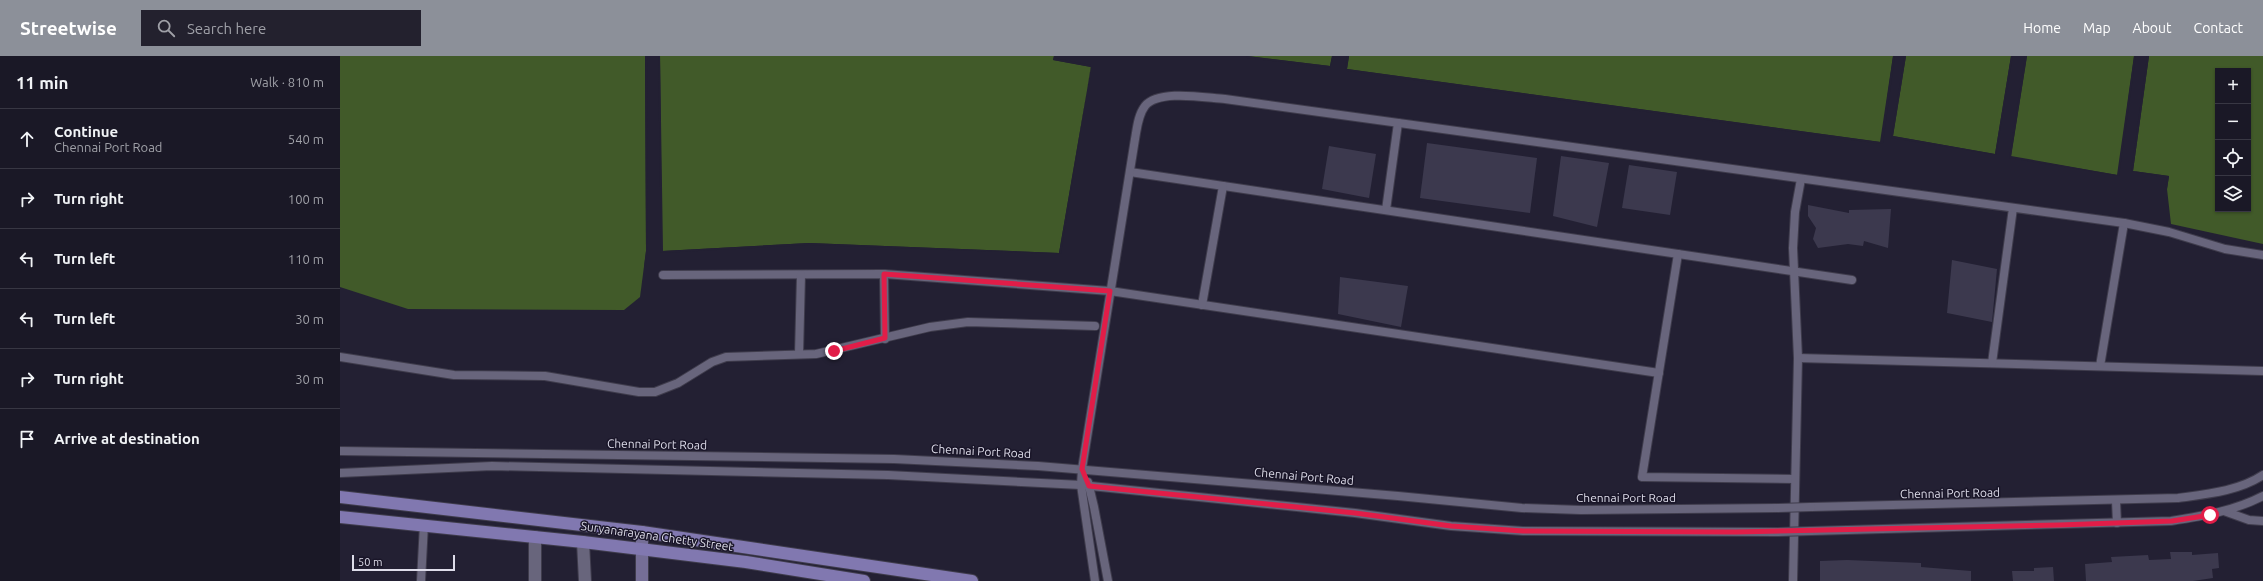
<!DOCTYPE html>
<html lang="en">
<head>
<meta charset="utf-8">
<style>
  body { margin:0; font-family:Ubuntu,sans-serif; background:#23212e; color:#f1f3f6 }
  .controls { position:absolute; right:12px; top:12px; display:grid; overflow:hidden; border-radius:0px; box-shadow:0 1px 3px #0004 }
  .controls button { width:36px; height:36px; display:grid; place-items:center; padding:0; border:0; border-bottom:1px solid #383743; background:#1a1826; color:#f1f3f6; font:20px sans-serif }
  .scale { position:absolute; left:12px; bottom:10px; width:103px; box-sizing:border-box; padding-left:4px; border:2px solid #deddea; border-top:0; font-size:11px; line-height:14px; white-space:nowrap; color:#deddea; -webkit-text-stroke:3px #1a1629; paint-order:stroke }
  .stop { position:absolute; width:12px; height:12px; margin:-9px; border:3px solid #e11d48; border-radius:50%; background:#fff }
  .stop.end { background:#e11d48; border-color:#fff; box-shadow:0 1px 4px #0008 }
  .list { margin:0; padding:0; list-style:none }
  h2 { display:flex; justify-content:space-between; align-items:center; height:52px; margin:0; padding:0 16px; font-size:17px }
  h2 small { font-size:13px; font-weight:400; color:#9fa0a7 }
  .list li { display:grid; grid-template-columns:26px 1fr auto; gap:12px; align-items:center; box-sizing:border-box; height:60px; padding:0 16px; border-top:1px solid #383743 }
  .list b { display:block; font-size:15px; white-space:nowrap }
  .list p { margin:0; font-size:13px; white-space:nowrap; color:#9fa0a7 }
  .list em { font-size:13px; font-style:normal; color:#9fa0a7 }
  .icon { flex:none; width:22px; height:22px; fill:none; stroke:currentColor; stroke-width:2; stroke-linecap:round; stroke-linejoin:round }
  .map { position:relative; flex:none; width:1923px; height:525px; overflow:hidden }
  header { display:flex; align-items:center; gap:24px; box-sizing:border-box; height:56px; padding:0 20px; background:#8c9099; color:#fff }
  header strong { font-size:19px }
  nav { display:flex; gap:22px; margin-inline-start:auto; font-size:14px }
  .search { width:280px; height:36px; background:#23212e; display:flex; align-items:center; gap:10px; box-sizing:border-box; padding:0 14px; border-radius:0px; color:#9fa0a7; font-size:15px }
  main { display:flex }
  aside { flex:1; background:#1a1826 }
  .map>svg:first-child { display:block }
  .water { fill:#415a29; fill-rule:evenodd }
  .pier { fill:#232033 }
  .building { fill:#3c394e }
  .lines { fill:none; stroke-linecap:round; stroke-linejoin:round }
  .lane-casing { stroke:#3f3c4c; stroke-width:10 }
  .street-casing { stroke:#3f3c4c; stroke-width:14 }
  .secondary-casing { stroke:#3f3c4c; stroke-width:14 }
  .primary-casing { stroke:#3f3c4c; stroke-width:14 }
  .lane { stroke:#68657c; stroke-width:8 }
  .street { stroke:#68657c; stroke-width:12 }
  .secondary { stroke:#756e96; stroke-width:12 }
  .primary { stroke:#8178b0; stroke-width:12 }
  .lane-bridge-casing { stroke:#3f3c4c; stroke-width:10; stroke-linecap:butt }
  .lane-bridge { stroke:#68657c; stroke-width:8 }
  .route { stroke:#e11d48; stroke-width:5 }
  .labels { text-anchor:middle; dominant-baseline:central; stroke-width:3; stroke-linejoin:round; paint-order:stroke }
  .street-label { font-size:12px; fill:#deddea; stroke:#1a1629 }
</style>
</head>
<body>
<header>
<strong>Streetwise</strong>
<div class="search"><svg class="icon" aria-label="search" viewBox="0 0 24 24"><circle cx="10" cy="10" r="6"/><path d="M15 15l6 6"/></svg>Search here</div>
<nav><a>Home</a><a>Map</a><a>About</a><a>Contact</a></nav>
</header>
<main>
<aside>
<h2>11 min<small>Walk · 810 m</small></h2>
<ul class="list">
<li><svg class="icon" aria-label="ahead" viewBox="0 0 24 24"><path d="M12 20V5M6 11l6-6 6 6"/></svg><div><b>Continue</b><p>Chennai Port Road</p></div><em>540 m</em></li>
<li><svg class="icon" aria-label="right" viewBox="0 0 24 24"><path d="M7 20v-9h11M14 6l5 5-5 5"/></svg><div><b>Turn right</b></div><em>100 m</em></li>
<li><svg class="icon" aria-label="left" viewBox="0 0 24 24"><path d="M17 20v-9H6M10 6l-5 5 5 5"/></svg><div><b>Turn left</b></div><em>110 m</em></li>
<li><svg class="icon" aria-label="left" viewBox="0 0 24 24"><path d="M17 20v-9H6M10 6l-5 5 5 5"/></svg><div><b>Turn left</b></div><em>30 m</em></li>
<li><svg class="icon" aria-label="right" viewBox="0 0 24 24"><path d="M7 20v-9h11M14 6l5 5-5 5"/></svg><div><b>Turn right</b></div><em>30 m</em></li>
<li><svg class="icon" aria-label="arrive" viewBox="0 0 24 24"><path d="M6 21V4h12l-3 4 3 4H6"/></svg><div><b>Arrive at destination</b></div></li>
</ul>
</aside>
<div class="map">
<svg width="1923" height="525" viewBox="0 0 1923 525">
  <rect width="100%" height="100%" fill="#232033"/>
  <g class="water">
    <path d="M0,0H305L306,195L300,241L284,254L68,253L0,231Z"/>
    <path d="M320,0H714L713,4L751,11L719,197L469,187L322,195Z"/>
    <path d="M908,0H992L990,10Z"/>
    <path d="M1009,0H1553L1541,86L1007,13Z"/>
    <path d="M1566,0H1671L1655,98L1553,80Z"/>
    <path d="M1687,0H1794L1778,119L1671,101Z"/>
    <path d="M1809,0H1923V188L1831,168L1827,133L1829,120L1793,115ZM1878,15H1908V153H1878Z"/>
  </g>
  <g class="pier">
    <path d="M305,0H307L308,195L306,211H304L306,195Z"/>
    <path d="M318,0H320L323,195L469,187L719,197L751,11L713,4L714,0H716L715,2L751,9L721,198L469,189L321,197Z"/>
    <path d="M906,0L990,10L992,0H994L990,12L907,2Z"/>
    <path d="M1007,0H1009L1007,13L1540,86L1553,0H1555L1543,87L1541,88L1007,15L1005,13Z"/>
    <path d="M1564,0H1566L1553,80L1655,98L1671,0H1673L1656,99L1551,82Z"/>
    <path d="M1685,0H1687L1671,100L1777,119L1794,0H1796L1779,120L1669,102Z"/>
    <path d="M1807,0H1809L1793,115L1829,120L1827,133L1825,132L1827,122L1791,115Z"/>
  </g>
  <g class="building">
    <path d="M1087,87L1197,102L1190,157L1080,142Z"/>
    <path d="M989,90L1036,98L1029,142L982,133Z"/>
    <path d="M1221,100L1269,107L1257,171L1213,160Z"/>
    <path d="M1289,109L1337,116L1330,159L1282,152Z"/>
    <path d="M1468,149L1509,157V154L1551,153L1548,192L1524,185L1523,190L1508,188L1478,192L1473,183L1476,172L1468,160Z"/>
    <path d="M1612,204L1657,213L1652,266L1607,257Z"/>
    <path d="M1000,221L1068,230L1061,271L998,258Z"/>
    <path d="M1830,496H1852V499L1878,497L1879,512L1872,513L1873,522L1853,525H1746L1745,508L1772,506L1771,501L1808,499L1809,504L1831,503Z"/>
    <path d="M1507,504L1581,507V511L1631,515V525H1480V505Z"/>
    <path d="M1713,511L1714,525H1673L1672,515H1694V512Z"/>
  </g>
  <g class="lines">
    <g class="lane-casing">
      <g id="lane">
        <path d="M790,116L1512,224"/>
        <path d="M1046,154L1058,67"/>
        <path d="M1338,198L1302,421L1455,423"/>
        <path d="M544,218L545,283"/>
        <path d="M323,219L544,218L770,235L1319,317"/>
        <path d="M862,249L883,130"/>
        <path d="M459,298L461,219"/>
        <path d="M0,301L114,319L205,320L299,336H315L338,327L372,306L386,301L476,298L590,271L628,266L755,270"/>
        <path d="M1458,302L1923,315"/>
        <path d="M1652,307L1673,152"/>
        <path d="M1760,310L1784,167"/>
        <path d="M0,395L554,403L698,410L1058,440L1182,452L1241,454L1437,452"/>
        <path d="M0,417L152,410L548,419L741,429L1015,457L1111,470L1183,475L1438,476"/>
        <path d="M748,426L754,451L768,525"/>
        <path d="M1776,445L1777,467"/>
        <path d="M1471,451L1838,442C1867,438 1899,435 1923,419"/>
        <path d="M1884,455L1909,464L1923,465"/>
        <path d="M1471,475L1831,465C1863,460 1894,455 1923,440"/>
        <path d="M81,525L84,468"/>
        <path d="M755,525L741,429L742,413L795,83C797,72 798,59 805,50C819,33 866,42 885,43L1784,167L1829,176L1885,193L1923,199"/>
        <path d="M1453,525L1458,302L1453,192L1455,156L1461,123"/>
      </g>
    </g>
    <g class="street-casing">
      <g id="street">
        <path d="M195,481V525"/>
        <path d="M243,486L245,525"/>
      </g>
    </g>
    <g class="secondary-casing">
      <path id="secondary" d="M302,525V476"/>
    </g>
    <g class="primary-casing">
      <g id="primary">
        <path d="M0,441L302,476L632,525"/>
        <path d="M0,461L243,486L406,506L524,525"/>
      </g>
    </g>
    <use href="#lane" class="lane"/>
    <use href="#street" class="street"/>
    <use href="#secondary" class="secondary"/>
    <use href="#primary" class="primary"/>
    <g class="lane-bridge-casing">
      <g id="lane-bridge">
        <path d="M1437,452L1471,451"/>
        <path d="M1438,476L1471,475"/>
      </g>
    </g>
    <use href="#lane-bridge" class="lane-bridge"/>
  </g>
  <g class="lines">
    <path class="route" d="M494,295L545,282L544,218L770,235L742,413L749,430L1015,457L1111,470L1183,475L1396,476L1719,469L1832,465L1870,459"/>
  </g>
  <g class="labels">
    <g class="street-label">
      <text transform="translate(317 388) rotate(1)">Chennai Port Road</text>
      <text transform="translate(641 395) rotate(3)">Chennai Port Road</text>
      <text transform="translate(964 420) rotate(5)">Chennai Port Road</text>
      <text transform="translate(1610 437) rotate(-1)">Chennai Port Road</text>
      <text x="1286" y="441">Chennai Port Road</text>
      <text transform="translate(317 480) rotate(8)">Suryanarayana Chetty Street</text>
    </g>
  </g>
</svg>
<div class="controls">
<button>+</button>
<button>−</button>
<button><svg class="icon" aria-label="locate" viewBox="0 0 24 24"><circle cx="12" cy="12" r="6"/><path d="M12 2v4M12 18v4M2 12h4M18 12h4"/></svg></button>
<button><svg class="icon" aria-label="layers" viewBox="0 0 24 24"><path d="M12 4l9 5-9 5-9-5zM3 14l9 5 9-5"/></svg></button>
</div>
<div class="scale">50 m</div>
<div class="stop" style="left:1870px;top:459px"></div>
<div class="stop end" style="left:494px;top:295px"></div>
</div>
</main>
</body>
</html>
